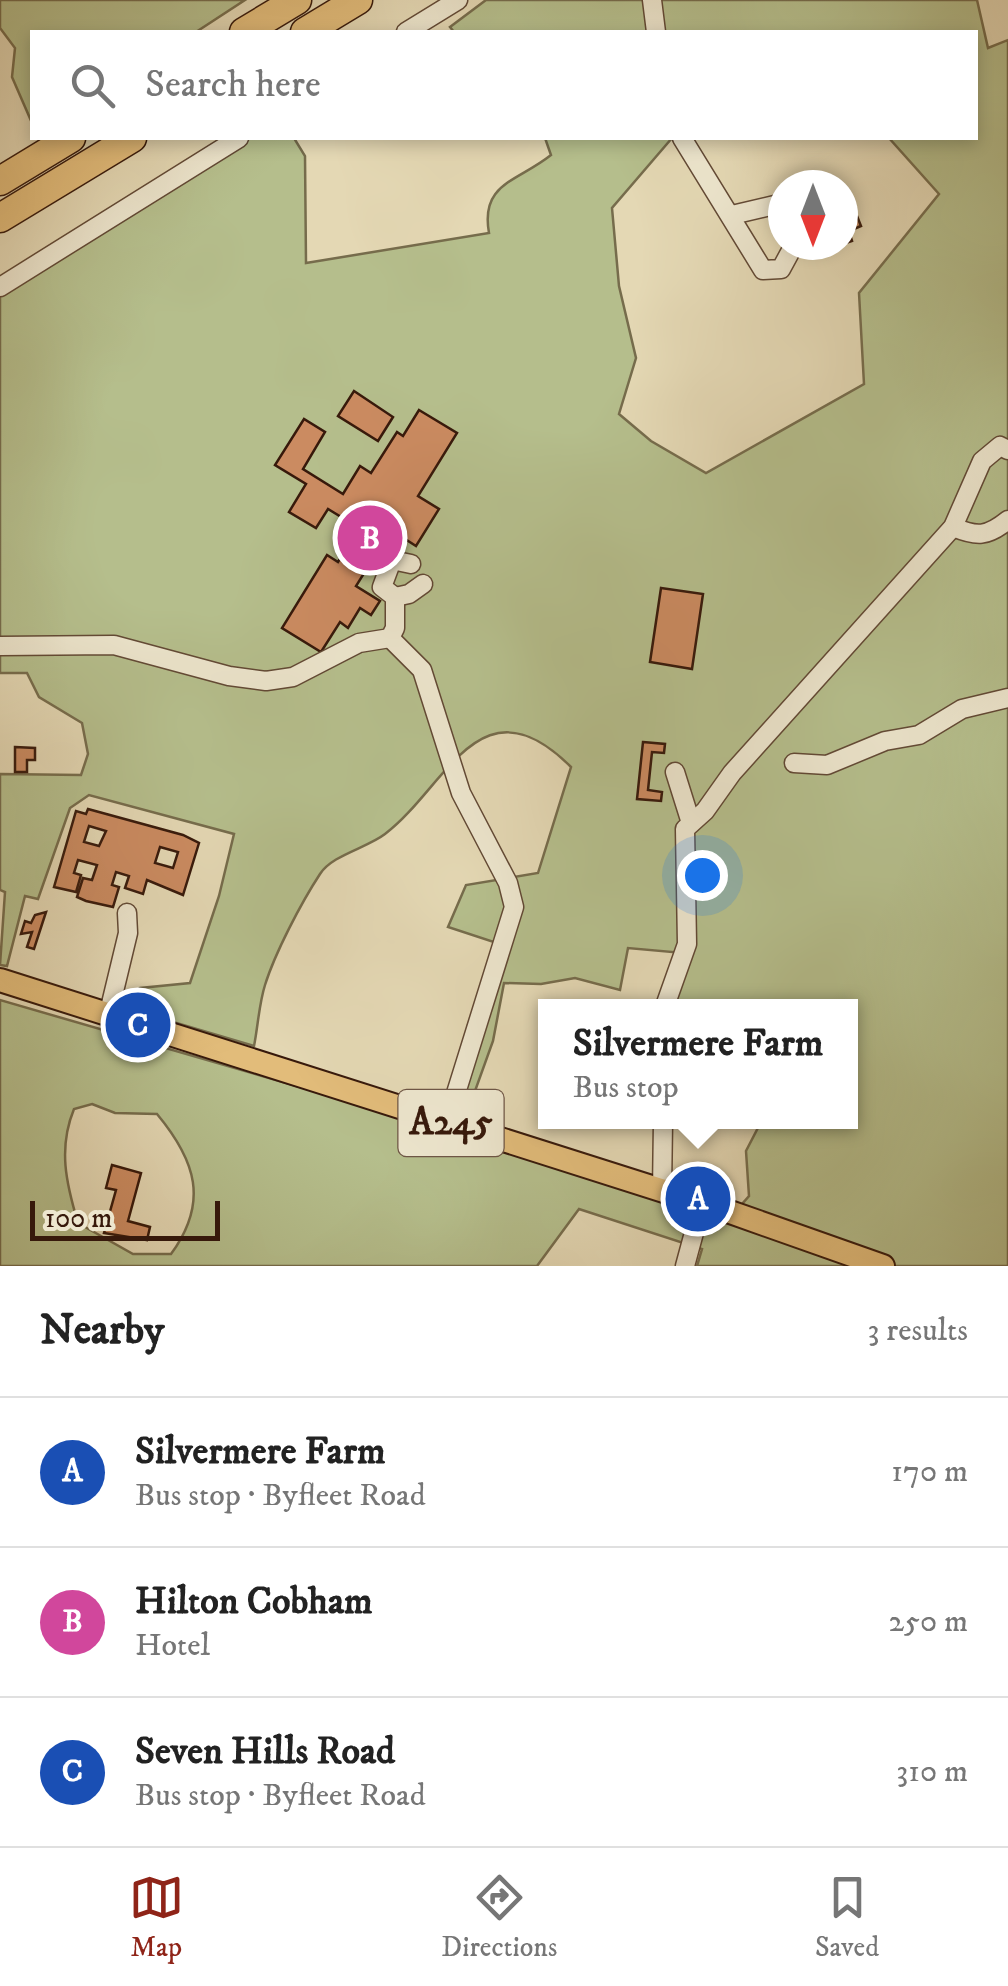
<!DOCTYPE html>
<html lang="en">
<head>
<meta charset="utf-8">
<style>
  body { margin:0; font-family:"IM FELL DW Pica",serif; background:#f2f2f2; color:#222 }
  .compass { position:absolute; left:768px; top:170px; width:90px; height:90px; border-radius:50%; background:#fff; box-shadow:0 5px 15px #0003; rotate:180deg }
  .scale { position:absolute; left:30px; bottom:25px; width:190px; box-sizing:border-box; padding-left:10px; border:5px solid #37190b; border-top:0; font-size:28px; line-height:35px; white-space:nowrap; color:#37190b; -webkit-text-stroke:8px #ede6ce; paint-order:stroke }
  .you { position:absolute; left:702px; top:875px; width:35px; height:35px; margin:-25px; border:8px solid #fff; border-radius:50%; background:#1a73e8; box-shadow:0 0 0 15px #1a73e833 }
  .badge { display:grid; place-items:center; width:65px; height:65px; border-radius:50%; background:#8f2418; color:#fff; font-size:32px; font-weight:700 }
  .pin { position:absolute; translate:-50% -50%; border:5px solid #fff; box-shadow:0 2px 10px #0006 }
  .popup { position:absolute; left:538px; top:999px; width:320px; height:130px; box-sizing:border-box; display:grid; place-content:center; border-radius:0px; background:#fff; filter:drop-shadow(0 2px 8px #0005); font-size:32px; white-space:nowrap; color:#767676 }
  .popup b { font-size:38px; color:#222 }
  .popup::after { content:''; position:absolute; left:50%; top:100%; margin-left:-20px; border:20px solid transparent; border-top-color:#fff }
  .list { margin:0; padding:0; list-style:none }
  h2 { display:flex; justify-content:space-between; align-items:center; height:130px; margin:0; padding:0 40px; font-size:42px }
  h2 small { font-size:32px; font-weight:400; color:#767676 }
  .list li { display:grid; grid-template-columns:65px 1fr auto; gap:30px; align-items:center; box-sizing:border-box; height:150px; padding:0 40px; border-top:2px solid #e0e0e0 }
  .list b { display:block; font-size:38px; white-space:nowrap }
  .list p { margin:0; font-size:32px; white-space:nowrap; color:#767676 }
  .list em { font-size:32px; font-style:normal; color:#767676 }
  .icon { flex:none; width:55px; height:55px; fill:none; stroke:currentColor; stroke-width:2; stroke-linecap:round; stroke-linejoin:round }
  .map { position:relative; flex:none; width:1008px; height:1266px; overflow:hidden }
  .search { position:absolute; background:#fff; box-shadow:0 5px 15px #0003; left:30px; right:30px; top:30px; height:110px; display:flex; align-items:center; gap:25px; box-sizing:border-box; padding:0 35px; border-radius:0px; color:#767676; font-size:38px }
  .sheet { height:580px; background:#fff }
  nav { display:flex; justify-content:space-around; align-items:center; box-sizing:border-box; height:140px; border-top:2px solid #e0e0e0; background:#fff; font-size:28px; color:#767676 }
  nav a { display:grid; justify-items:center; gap:5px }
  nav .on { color:#8f2418 }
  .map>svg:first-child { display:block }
  .green { fill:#b5be8c; stroke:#766c4c; stroke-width:2.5; fill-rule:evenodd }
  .building { fill:#cb8b61; stroke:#37190b; stroke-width:2.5; fill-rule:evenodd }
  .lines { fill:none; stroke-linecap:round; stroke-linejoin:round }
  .minor-casing { stroke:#624935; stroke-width:21 }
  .major-casing { stroke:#37190b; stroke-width:26 }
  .highway-casing { stroke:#37190b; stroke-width:31 }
  .minor { stroke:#ede6ce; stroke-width:18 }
  .major { stroke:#e2bc7a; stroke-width:22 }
  .highway { stroke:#e2bc7a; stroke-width:28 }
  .labels { text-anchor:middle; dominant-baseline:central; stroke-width:8; stroke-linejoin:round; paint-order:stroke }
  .shield { fill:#ede6ce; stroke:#6e5646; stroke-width:2.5 }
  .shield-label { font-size:38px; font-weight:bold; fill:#37190b }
</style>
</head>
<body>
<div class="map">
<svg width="1008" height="1266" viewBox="0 0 1008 1266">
  <rect width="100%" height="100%" fill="#e4d8b4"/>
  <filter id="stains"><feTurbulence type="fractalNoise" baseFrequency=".002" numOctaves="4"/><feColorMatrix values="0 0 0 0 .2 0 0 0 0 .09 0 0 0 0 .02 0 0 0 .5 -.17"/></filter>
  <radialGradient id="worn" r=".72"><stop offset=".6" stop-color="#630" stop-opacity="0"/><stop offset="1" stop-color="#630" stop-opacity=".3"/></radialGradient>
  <g class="green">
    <path d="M0,0H245L196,32H32V123L12,77L15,48L0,28Z"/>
    <path d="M486,0H977L988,48L1008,40V1266H697L702,1249L579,1209L537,1266H0V1000L734,1213L749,1196L746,1151L761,1122H850V1006H665L684,953L628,948L620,990L575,978L541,984L504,983L493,1041L470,1105L449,1103L467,1057L468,1025L500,944L448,927L466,885L538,873L571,767C480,676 447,787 385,834C367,848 332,855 320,874C301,903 275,953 265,985C259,1004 258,1026 254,1046L126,1008L124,1001L140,988L190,983L219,896L234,834L89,795L70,808L38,899L25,896L7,966L0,965L5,892L0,890V774L81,775L88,754L82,723L39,697L27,673H0V295L250,138H294L305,156L306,263L489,233C480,183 517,182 551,155L545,138H672L612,208L619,286L636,358L619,414L651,441L706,473L864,384L859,293L939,194L889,138H976V32H454L450,27ZM92,1104L115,1113L157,1114C196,1161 209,1202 171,1254H133L78,1223C66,1183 58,1148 74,1109Z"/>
  </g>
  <g class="building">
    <path d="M857,216L861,226L849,231L852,241L843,244V221Z"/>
    <path d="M354,391L393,417L378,441L338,416Z"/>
    <path d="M419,410L457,433L418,496L439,509L416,546L391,530L356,586L380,601L371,615L360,608L348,628L340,622L321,652L282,628L327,555L338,562L359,528L328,509L316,528L289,512L306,484L275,465L304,419L325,432L303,469L343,494L360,466L371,473L397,432L403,436Z"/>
    <path d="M661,588L703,594L692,669L650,662Z"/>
    <path d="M643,742L665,744L664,753L652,752L648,790L662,792L661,801L637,799Z"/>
    <path d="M15,747L35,748V760H27V772H15Z"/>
    <path d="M88,809L183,835L199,843L183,895L147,880L143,894L125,888L129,876L116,872L112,885L119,887L113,907L86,901L77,897L83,878L92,880L97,865L78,860L74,873L81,875L76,892L54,887L76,811L86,814ZM89,826L106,831L99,846L84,842ZM160,847L178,852L173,868L155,863Z"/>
    <path d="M46,912L34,949L27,947L32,932L21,934L25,921L31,923L35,915Z"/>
    <path d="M112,1165L141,1173L128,1221L150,1227L147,1240L104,1233L116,1190L106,1188Z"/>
  </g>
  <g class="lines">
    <g class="minor-casing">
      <g id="minor">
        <path d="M652,0L656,32"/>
        <path d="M406,32L458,0"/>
        <path d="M682,138L763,270L781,269L794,245"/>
        <path d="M732,215L783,203"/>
        <path d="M0,287L239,138"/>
        <path d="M953,527C977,537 987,537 1008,520"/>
        <path d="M395,597L409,594L423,584"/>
        <path d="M390,638L422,670L461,793L508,883L514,907L447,1122"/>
        <path d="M0,646L114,645L229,676L266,681L293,677L359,643L390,638L395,628V597L382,587L392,560L411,564"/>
        <path d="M794,763L827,765L885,741L919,735L962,709L1008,698"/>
        <path d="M675,772L691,823"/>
        <path d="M665,1006L687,944L685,829L705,811L732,773L953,527L982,461L1000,446L1008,450"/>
        <path d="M109,1012L128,933L127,913"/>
        <path d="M662,1191L663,1122"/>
        <path d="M685,1266L702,1203"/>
      </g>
    </g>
    <g class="major-casing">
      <path id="major" d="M0,980L730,1212L883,1266"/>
    </g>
    <g class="highway-casing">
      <g id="highway">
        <path d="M244,32L297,0"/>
        <path d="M305,32L358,0"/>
        <path d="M0,181L71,138"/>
        <path d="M0,218L132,138"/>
      </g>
    </g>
    <use href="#minor" class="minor"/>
    <use href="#major" class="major"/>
    <use href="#highway" class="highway"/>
  </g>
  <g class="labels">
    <rect class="shield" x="398.5" y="1090" width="105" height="66" rx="8"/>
    <g class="shield-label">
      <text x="451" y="1123">A245</text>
    </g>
  </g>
  <rect width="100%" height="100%" filter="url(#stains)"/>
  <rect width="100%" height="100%" fill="url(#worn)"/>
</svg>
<svg class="compass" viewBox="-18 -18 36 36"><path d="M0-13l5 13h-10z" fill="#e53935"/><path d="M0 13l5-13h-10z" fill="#767676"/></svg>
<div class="scale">100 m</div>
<div class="you"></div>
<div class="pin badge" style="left:698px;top:1199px;background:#1a4fb4">A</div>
<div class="popup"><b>Silvermere Farm</b>Bus stop</div>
<div class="pin badge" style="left:370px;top:538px;background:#d1479c">B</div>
<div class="pin badge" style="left:138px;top:1025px;background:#1a4fb4">C</div>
<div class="search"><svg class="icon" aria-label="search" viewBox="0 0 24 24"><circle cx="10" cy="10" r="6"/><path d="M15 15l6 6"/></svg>Search here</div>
</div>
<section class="sheet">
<h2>Nearby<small>3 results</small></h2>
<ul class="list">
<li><span class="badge" style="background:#1a4fb4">A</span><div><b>Silvermere Farm</b><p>Bus stop · Byfleet Road</p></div><em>170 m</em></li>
<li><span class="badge" style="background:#d1479c">B</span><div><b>Hilton Cobham</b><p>Hotel</p></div><em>250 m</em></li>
<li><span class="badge" style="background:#1a4fb4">C</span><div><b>Seven Hills Road</b><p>Bus stop · Byfleet Road</p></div><em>310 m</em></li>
</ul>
</section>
<nav>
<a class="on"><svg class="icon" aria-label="map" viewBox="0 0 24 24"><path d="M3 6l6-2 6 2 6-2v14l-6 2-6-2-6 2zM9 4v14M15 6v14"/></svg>Map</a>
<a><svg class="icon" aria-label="directions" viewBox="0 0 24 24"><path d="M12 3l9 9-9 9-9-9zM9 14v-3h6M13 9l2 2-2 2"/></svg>Directions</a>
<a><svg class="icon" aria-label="saved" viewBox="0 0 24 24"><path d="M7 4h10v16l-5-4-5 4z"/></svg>Saved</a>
</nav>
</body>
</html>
